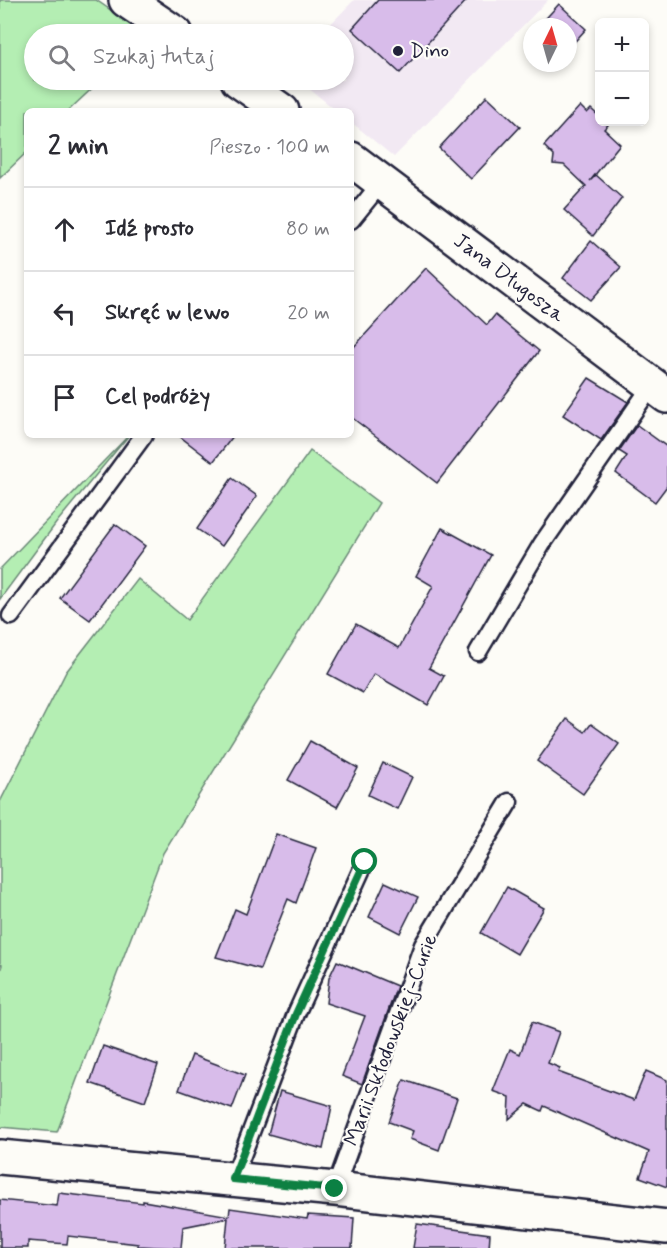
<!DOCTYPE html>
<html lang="pl">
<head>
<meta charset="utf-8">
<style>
  body { margin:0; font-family:Mynerve,sans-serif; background:#f7f7f7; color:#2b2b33 }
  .controls { position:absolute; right:18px; top:18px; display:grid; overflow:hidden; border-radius:9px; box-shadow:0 3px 9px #0003 }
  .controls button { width:54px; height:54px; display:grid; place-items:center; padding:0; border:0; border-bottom:2px solid #e1e1e2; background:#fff; color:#2b2b33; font:30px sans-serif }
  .compass { position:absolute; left:523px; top:18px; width:54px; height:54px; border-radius:50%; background:#fff; box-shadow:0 3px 9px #0003; rotate:5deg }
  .stop { position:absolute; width:18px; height:18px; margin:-14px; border:4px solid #0b8043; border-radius:50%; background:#fff }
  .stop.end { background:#0b8043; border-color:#fff; box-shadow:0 2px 6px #0008 }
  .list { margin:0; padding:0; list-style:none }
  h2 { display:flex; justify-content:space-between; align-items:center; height:78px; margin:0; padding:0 24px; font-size:26px }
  h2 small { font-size:20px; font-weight:400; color:#7c7c81 }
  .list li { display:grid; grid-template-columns:39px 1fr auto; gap:18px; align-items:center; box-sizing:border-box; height:84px; padding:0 24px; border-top:2px solid #e1e1e2 }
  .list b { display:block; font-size:22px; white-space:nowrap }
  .list em { font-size:20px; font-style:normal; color:#7c7c81 }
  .icon { flex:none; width:33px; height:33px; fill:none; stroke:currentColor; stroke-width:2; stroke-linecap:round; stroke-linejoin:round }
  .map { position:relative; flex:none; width:667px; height:1248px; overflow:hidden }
  .search { position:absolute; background:#fff; box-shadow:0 3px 9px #0003; left:24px; top:24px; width:330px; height:66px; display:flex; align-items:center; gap:15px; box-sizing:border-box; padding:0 21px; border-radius:33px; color:#7c7c81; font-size:22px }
  .panel { position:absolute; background:#fff; box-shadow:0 3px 9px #0003; left:24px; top:108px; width:330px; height:330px; border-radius:9px }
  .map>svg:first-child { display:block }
  .built { fill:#f2e9f3 }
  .green { fill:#b4eeb3; stroke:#6b8877; stroke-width:1.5 }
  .building { fill:#d8bcea; stroke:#22223b; stroke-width:1.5 }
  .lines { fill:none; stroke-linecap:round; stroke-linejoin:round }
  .service-casing { stroke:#22223b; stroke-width:21 }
  .minor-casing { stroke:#22223b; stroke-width:38 }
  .service { stroke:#fdfcf7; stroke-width:16 }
  .minor { stroke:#fdfcf7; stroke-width:33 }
  .route { stroke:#0b8043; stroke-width:8 }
  .poi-dot { fill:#22223b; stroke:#fdfcf7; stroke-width:2 }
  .labels { text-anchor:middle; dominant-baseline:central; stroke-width:4.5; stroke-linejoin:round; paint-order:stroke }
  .poi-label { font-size:21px; fill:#22223b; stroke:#fdfcf7; text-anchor:start }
  .street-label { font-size:21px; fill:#22223b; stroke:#fdfcf7 }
</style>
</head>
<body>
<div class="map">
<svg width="667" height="1248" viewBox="0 0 667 1248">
  <rect width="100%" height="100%" fill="#fdfcf7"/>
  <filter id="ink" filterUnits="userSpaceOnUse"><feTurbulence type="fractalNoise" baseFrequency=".0167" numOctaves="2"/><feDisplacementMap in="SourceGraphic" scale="12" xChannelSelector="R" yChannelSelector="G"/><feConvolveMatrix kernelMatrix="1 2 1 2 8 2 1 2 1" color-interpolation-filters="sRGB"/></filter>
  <g filter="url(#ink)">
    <path class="built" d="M354,0H548L394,157L351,122V111H337L298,80H344V34H321Z"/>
    <g class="green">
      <path d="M0,0H96L145,34H34V80H101L68,111H27V152L0,178Z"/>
      <path d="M129,435L57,522L0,599V569Z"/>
      <path d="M310,451L379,503L163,853L57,1132L0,1127V971L2,965L0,964V802L66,672L138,579L187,620Z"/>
    </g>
    <g class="building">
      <path d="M378,0H467L400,73L352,29Z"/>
      <path d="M559,4L586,29L568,49V27H538Z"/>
      <path d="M487,96L520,127L471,179L439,148Z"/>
      <path d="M580,106L587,113L591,109L600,117V122H604L608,125L604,129L620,144L590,181L596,175L622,198L593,236L564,210L586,186L564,165L553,164L554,156L544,146Z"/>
      <path d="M591,241L621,267L591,300L563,278Z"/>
      <path d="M426,268L487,325L495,315L539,351L437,483L351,417V350Z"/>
      <path d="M589,378L628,402L601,440L563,415Z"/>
      <path d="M637,425L667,447V486L655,502L616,473L627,456L619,451Z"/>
      <path d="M178,435H234L213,462Z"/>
      <path d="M232,478L257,496L222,546L197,529Z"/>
      <path d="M115,524L145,546L90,620L60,598Z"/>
      <path d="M442,528L491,555L429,668L444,676L428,705L374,674L363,693L328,674L356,624L399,648L433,586L416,576Z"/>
      <path d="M567,719L585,732L591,724L619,744L583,794L537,761Z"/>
      <path d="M310,741L358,768L337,807L288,780Z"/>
      <path d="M383,763L412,777L397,809L368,795Z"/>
      <path d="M276,834L316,848L296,903L288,899L260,969L216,957L235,909L246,914Z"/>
      <path d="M385,882L418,897L400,933L369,917Z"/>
      <path d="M507,887L544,908L517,954L481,933Z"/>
      <path d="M337,961L397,986L362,1084L342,1076L365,1016L326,1003L329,978Z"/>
      <path d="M532,1022L559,1032L548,1063L560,1068L558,1072L634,1100L646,1071L667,1080V1187L640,1177L649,1152L544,1106L542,1111L527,1104L509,1119L510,1097L493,1091L510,1049L520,1054Z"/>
      <path d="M103,1046L158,1065L145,1102L90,1083Z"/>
      <path d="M192,1055L245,1075L232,1109L179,1090Z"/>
      <path d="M404,1080L457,1098L439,1150L410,1139L413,1131L389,1122Z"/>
      <path d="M280,1091L332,1106L323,1149L268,1134Z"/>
      <path d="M59,1193L143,1203V1201L229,1216L230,1208L307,1219L308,1215L354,1218L352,1248H225L228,1218L183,1227L181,1248L138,1246V1244L68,1236L67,1244L28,1241V1248H0V1200L57,1206Z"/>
      <path d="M417,1224L490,1234L489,1248H413Z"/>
    </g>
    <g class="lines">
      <g class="service-casing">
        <g id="service">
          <path d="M351,220L381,183"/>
          <path d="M11,616L144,435"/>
          <path d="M478,652L542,544L652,385"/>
          <path d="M233,1179L296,1014L365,862"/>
          <path d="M335,1189L423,945L509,802"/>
        </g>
      </g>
      <g class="minor-casing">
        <g id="minor">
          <path d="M126,0L176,34"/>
          <path d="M238,80L282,111"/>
          <path d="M351,159L667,396"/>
          <path d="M0,1157L335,1189L667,1227"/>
        </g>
      </g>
      <use href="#service" class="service"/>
      <use href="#minor" class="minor"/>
    </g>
  </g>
  <g class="lines" filter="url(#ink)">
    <path class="route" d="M335,1189L233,1179L296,1014L365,862"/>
  </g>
  <circle class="poi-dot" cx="398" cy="51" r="6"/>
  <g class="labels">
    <g class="poi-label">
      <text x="410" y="51">Dino</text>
    </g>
    <g class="street-label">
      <text transform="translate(509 278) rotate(37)">Jana Długosza</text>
      <text transform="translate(391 1040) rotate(-69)">Marii Skłodowskiej-Curie</text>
    </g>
  </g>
</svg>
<div class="controls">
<button>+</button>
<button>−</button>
</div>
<svg class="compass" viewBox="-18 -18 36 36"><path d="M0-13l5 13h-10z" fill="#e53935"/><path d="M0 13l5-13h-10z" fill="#7c7c81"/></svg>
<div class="stop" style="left:365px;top:862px"></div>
<div class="stop end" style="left:335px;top:1189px"></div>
<div class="search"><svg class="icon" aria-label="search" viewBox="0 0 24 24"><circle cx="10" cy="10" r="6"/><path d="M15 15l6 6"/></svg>Szukaj tutaj</div>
<section class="panel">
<h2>2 min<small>Pieszo · 100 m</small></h2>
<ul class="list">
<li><svg class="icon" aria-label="ahead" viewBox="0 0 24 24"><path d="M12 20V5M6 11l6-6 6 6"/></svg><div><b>Idź prosto</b></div><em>80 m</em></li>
<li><svg class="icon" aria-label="left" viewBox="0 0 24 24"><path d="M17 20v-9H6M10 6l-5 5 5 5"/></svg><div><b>Skręć w lewo</b></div><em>20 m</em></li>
<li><svg class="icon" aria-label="arrive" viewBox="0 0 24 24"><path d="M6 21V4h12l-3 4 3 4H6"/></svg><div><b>Cel podróży</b></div></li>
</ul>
</section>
</div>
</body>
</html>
